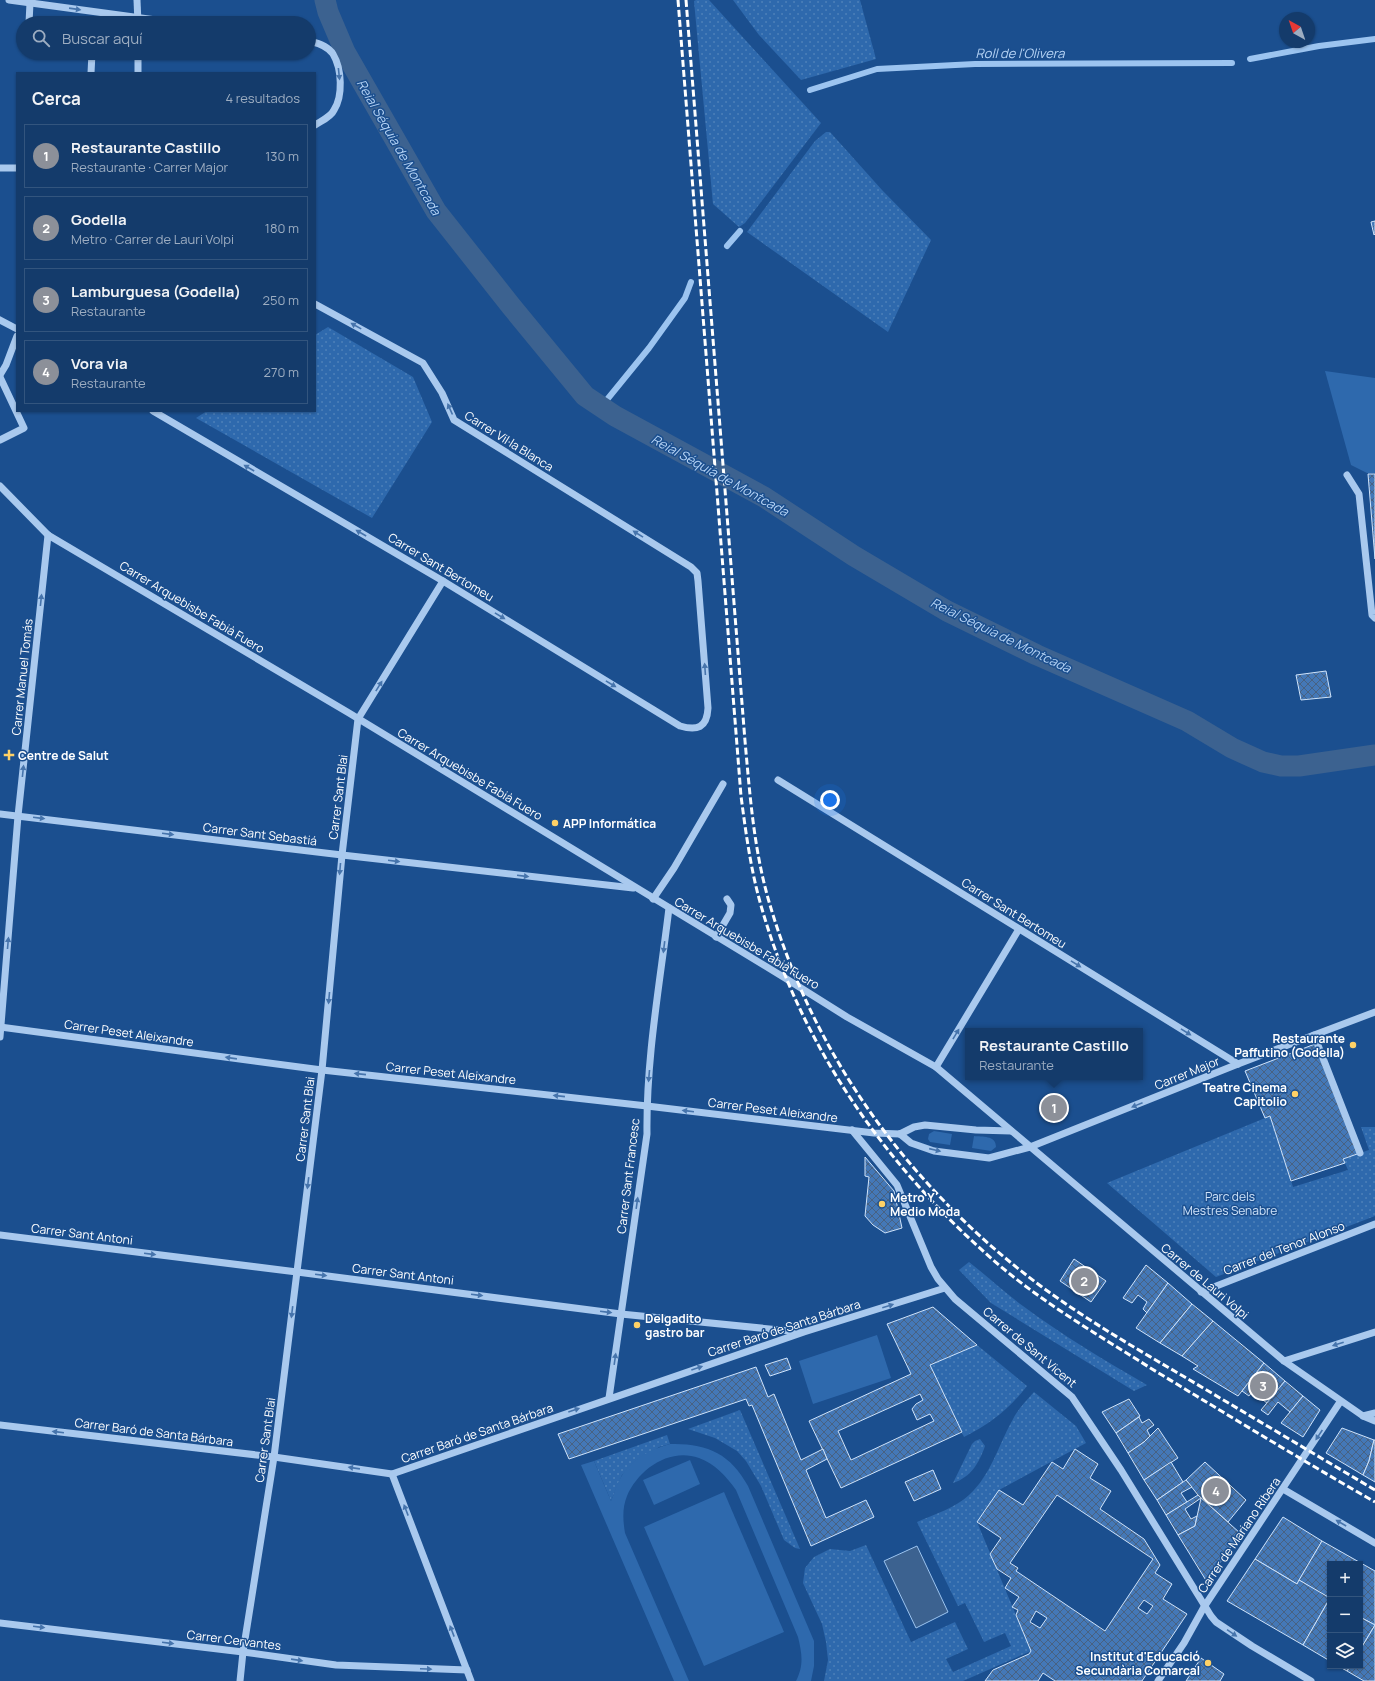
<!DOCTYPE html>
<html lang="es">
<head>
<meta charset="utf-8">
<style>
  body { margin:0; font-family:Manrope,sans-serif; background:#1d4271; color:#f1f3f6 }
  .controls { position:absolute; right:12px; bottom:12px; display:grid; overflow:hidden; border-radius:0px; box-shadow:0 1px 3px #0004 }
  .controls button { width:36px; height:36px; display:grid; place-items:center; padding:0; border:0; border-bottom:1px solid #33557e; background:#143b6b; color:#f1f3f6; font:20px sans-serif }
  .compass { position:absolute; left:1279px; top:12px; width:36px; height:36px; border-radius:50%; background:#143b6b; box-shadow:0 1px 3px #0004; rotate:320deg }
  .you { position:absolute; left:830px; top:800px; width:14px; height:14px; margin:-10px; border:3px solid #fff; border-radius:50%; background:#1a73e8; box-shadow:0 0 0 6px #1a73e833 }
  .badge { display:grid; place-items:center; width:26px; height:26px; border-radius:50%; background:#8c9099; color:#fff; font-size:13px; font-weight:700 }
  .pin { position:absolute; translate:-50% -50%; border:2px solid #fff; box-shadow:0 1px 4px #0006 }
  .popup { position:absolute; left:965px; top:1028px; width:178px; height:52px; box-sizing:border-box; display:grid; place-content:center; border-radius:0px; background:#143b6b; filter:drop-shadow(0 1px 3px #0005); font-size:13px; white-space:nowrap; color:#9dadc1 }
  .popup b { font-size:15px; color:#f1f3f6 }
  .popup::after { content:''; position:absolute; left:50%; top:100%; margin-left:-8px; border:8px solid transparent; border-top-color:#143b6b }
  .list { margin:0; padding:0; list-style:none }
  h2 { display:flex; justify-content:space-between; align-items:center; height:52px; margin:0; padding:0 16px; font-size:17px }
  h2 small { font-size:13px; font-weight:400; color:#9dadc1 }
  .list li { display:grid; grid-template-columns:26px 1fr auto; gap:12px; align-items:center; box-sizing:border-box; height:64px; margin:0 8px 8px; padding:0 8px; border:1px solid #33557e; border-radius:0px }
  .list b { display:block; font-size:15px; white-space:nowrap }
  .list p { margin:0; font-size:13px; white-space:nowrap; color:#9dadc1 }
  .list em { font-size:13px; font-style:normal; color:#9dadc1 }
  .icon { flex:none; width:22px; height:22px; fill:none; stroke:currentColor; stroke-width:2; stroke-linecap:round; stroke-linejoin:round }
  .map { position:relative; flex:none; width:1375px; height:1681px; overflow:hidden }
  .search { position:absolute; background:#143b6b; box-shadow:0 1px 3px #0004; left:16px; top:16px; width:300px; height:44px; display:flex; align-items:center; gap:10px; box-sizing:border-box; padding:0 14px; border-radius:22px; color:#9dadc1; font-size:15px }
  .panel { position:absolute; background:#143b6b; box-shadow:0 1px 3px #0004; left:16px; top:72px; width:300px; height:340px; border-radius:0px }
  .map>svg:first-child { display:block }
  .grass { fill:url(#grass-dots) }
  .garden { fill:#2e69ad }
  .water { fill:#3c6290; stroke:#9cc4f0 }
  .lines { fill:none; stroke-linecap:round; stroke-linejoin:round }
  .stream { stroke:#9cc4f0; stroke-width:6 }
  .canal { stroke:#3c6290; stroke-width:21 }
  .building { fill:url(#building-cross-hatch); stroke:#cfe3fa; fill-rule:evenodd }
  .minor { stroke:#a9c9ee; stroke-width:7 }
  .rail { stroke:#fff; stroke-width:3; stroke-dasharray:7 3; stroke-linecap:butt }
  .oneway { fill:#4674ac }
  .poi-dot { fill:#ffd166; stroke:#1b4f8f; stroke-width:1.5 }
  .labels { text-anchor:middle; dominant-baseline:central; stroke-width:3; stroke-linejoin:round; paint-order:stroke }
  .street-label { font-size:12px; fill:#fff; stroke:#1b4f8f }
  .poi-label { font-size:12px; font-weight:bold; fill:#fff; stroke:#1b4f8f; text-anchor:start }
  .park-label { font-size:12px; fill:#cfe3fa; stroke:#1b4f8f }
  .water-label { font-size:13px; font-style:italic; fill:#b5d3f5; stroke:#1b4f8f }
</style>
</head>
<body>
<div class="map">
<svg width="1375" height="1681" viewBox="0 0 1375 1681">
  <defs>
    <pattern id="grass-dots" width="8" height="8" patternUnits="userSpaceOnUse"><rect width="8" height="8" fill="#2e69ad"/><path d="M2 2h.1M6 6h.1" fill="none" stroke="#4d80b9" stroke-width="1.8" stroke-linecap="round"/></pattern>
    <pattern id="building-cross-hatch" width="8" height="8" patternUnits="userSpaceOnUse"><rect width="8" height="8" fill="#4478b7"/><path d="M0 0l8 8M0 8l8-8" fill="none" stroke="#486282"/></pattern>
  </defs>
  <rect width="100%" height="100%" fill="#1b4f8f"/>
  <g class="grass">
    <path d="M696,0H709L821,123L745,223L739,227L713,204L694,1Z"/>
    <path d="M733,0H860L876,59L801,80L759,35Z"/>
    <path d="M826,132H830L882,190L931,240L888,332L747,232L815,141Z"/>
    <path d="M328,327L413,377L432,422L372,518L196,418L207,411H315V335Z"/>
    <path d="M1270,1116L1293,1187L1348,1170L1343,1159L1369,1150L1361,1127H1375V1216L1216,1277L1107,1183Z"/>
    <path d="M969,1262C987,1276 1004,1292 1023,1306C1062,1335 1104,1360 1147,1385L1134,1391L991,1303L959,1270Z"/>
    <path d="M977,1345L1027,1386C1009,1409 990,1424 964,1437L930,1365Z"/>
    <path d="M1034,1392L1076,1426L1086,1443L999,1490L977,1522L1031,1651L963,1681H824L828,1660L826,1642L822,1624L803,1583L805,1568L814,1557L830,1549L850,1551L866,1545L911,1642L955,1622L968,1649L946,1659L953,1672L1011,1646L1005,1633L984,1642L965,1603L958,1606L917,1522C933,1515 957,1507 969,1495C991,1475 998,1446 1012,1421C1017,1410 1026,1401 1034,1392Z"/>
    <path d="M740,1410L800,1549L795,1548L784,1540L761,1486L746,1461L737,1451L715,1438L688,1429Z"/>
    <path d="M667,1435L670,1444L659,1447L622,1475L611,1501L594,1461Z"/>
    <path d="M980,1439L985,1446C979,1463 971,1477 953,1483L972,1444L975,1441Z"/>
  </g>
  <g class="garden">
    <path d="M1325,371L1375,378V473H1367L1351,465Z"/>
    <path d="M934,1131L952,1134L950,1145L930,1142L928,1139L929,1134Z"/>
    <path d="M974,1136C982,1137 996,1135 996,1147L991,1151L972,1148Z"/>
    <path d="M877,1335L891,1378L813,1404L799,1361Z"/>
    <path d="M670,1444C706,1443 730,1453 748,1486L814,1641V1666L811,1681H796C804,1665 802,1654 798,1637L736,1490C726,1476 715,1464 699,1458C669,1447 638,1470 627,1496C622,1508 623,1521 625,1533L689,1681H674L581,1465L594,1461L611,1501C614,1495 615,1488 618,1483C628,1461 648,1450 670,1444Z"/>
    <path d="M690,1460L700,1484L654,1505L643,1480Z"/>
    <path d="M724,1492L784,1632L704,1666L644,1527Z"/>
  </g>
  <path class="water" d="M917,1546L948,1612L916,1628L884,1561Z"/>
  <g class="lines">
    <g class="stream">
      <path d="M1250,59L1319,46L1375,39"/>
      <path d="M810,90L877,69L975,64L1232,63"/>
      <path d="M727,246L740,231"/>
      <path d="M601,407L649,348L685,298L691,282"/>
    </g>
    <path class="canal" d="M325,0L328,12L345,52L436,211L511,306L585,396L615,416L764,497L854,556L947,611L1037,655L1187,721L1232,748L1263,762L1281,766H1299L1375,755"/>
  </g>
  <g class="building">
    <path d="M1375,221V234L1374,235L1371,222Z"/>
    <path d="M1368,474H1375V559Z"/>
    <path d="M1326,671L1331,697L1301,700L1296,675Z"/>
    <path d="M1315,1044L1360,1153L1343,1159L1345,1163L1291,1181L1270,1116L1265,1118L1245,1071Z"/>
    <path d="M865,1157L894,1191L902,1228L885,1233L873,1225L865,1216L869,1177L865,1176Z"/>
    <path d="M1074,1259L1106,1281L1091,1302L1060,1281Z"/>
    <path d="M1146,1265L1168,1283L1147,1313L1143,1309L1147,1302L1138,1295L1132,1303L1123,1298Z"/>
    <path d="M1168,1283L1192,1304L1160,1343L1136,1328Z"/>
    <path d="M1192,1304L1213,1321L1182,1356L1160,1343Z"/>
    <path d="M933,1307L977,1345L930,1365L962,1432L841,1488L809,1421L911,1374L887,1324ZM920,1394L923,1400L916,1404L912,1409L917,1420L930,1414L934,1421L851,1460L838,1431Z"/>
    <path d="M1213,1321L1264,1363L1238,1396L1193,1369L1198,1366L1182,1356Z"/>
    <path d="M787,1358L791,1369L770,1376L765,1365Z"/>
    <path d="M1264,1363L1285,1381L1267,1403L1252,1392L1249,1396L1242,1391Z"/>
    <path d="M756,1367L768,1397L774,1394L801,1460L823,1449L827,1459L806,1470L826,1518L866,1500L874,1517L811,1546L752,1405L749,1406L746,1399L569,1459L558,1434Z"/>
    <path d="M1285,1381L1303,1396L1290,1412L1278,1402L1268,1415L1261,1410Z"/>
    <path d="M1303,1396L1320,1410L1303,1437L1281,1423Z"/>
    <path d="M1129,1399L1140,1416L1116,1433L1102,1412Z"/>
    <path d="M1139,1417L1142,1423L1149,1419L1154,1425L1147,1430L1150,1436L1144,1442L1128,1453L1116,1433Z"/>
    <path d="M1158,1428L1178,1458L1144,1480L1128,1453L1144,1442Z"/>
    <path d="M1342,1428L1374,1440L1369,1461L1363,1475L1326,1453Z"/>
    <path d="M1374,1440H1375V1482L1363,1475L1369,1461Z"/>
    <path d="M1075,1449L1098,1464L1090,1478L1111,1491L1100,1509L1144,1539L1160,1565L1155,1573L1172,1584L1163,1599L1187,1614L1142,1681H1055L1043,1673L1038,1681H985L993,1670L1029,1654L1031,1651L1016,1615L1018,1610L1012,1607L1019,1597L1005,1588L1011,1578L997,1569L990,1554L1001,1538L977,1522L999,1490L1023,1505L1052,1462L1063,1469ZM1057,1495L1153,1559L1105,1631L1016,1571L1018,1568L1010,1563ZM1144,1600L1153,1606L1147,1614L1138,1608ZM1036,1611L1047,1618L1040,1628L1030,1622Z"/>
    <path d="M1171,1462L1183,1482L1157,1500L1144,1480Z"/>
    <path d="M1205,1462L1246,1500L1228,1522L1198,1495L1186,1480Z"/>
    <path d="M933,1470L941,1489L914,1501L905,1482Z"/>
    <path d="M1186,1480L1192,1487L1181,1493L1187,1502L1166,1515L1157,1500Z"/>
    <path d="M1198,1495L1201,1498L1185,1509L1191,1519L1197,1516L1195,1526L1178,1535L1166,1515Z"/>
    <path d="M1201,1498L1240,1533L1207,1582L1178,1535L1195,1526Z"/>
    <path d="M1283,1517L1322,1541L1297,1584L1255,1559Z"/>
    <path d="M1322,1541L1375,1571V1625L1360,1617V1564H1330V1599L1299,1580Z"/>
    <path d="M1255,1559L1297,1584L1299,1580L1330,1598L1303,1645L1227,1601Z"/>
    <path d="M1330,1598V1661L1303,1645Z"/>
    <path d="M1360,1617L1375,1625L1360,1650Z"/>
    <path d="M1375,1625V1681H1364L1347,1671L1350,1666H1360V1650Z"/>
    <path d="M1201,1658L1224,1674L1220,1681H1186Z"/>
    <path d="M1338,1666H1350L1347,1671Z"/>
  </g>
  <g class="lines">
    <g class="minor">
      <path d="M9,0L178,23"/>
      <path d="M137,0L138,23"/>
      <path d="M29,23L30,3"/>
      <path d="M309,41C318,43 328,46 333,54C342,69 343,96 334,110C331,117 321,121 315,125"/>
      <path d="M91,73L92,53"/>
      <path d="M138,73V53"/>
      <path d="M0,168H17"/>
      <path d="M0,320L17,329"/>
      <path d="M0,375L6,365L17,336"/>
      <path d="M0,377L24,428L0,440"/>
      <path d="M153,411L443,581L680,726C697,731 707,728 708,708L698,581L697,573L691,567L454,420L442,393L423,363L315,304"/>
      <path d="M1347,475L1359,494L1372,615L1375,618"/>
      <path d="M0,486L48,535L349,713L785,978L847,1017L936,1067L1284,1361L1363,1416L1375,1421"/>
      <path d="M778,780L1238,1064"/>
      <path d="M0,814L342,855L633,888"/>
      <path d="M653,899L674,868L723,784"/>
      <path d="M716,937L730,913L731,905L727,899"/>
      <path d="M0,1027L322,1070L647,1106L874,1133L900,1134"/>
      <path d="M1314,1035L1360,1153"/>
      <path d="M0,1037L18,816L48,535"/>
      <path d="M936,1067L1019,929"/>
      <path d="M852,1130L897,1185L931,1267L938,1279L955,1299L1072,1397L1121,1470L1211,1616L1216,1622L1252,1646L1311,1681"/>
      <path d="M900,1134L911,1143L934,1151L989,1158L1030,1147L1238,1064L1375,1012"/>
      <path d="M900,1134L914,1127L925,1125L976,1130L1011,1131"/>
      <path d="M0,1235L297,1272L621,1314L800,1332"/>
      <path d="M1201,1292L1375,1224"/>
      <path d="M1284,1361L1375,1332"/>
      <path d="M609,1398L647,1134C646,1058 660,983 669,908"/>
      <path d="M1363,1416L1375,1413"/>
      <path d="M0,1425L274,1457L392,1474L804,1332L945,1288"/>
      <path d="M392,1474L471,1681"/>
      <path d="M1283,1489L1375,1543"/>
      <path d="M0,1623L243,1652L336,1665L467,1670"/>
      <path d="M240,1681L243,1652L274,1457L322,1070L342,855L358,719L443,581"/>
      <path d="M1158,1681L1184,1643L1204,1607L1340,1402"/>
    </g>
    <g class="rail">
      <path d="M678,0L741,796C746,834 751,872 762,909C802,1048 889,1171 999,1265C1046,1305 1100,1336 1152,1369C1226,1414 1300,1459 1375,1502"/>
      <path d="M686,0L745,741C750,796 754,852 770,905C816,1061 913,1191 1042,1287C1087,1320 1135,1348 1183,1376C1247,1414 1311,1452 1375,1490"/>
    </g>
  </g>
  <defs><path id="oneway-solid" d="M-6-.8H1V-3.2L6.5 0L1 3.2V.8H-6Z"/></defs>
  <g class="oneway">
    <use href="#oneway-solid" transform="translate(75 9) rotate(8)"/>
    <use href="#oneway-solid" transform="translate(339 74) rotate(84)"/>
    <use href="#oneway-solid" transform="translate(356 326) rotate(-151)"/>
    <use href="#oneway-solid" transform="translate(450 409) rotate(-114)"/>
    <use href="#oneway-solid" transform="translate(249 468) rotate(-150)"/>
    <use href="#oneway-solid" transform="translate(361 533) rotate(-150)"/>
    <use href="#oneway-solid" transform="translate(638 534) rotate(-148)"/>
    <use href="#oneway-solid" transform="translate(41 600) rotate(-84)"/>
    <use href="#oneway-solid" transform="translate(500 616) rotate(31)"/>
    <use href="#oneway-solid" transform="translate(705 669) rotate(-94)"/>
    <use href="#oneway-solid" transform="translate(611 684) rotate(31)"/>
    <use href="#oneway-solid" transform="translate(379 686) rotate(-58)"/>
    <use href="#oneway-solid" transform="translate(23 771) rotate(-84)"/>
    <use href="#oneway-solid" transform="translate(39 818) rotate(7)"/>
    <use href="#oneway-solid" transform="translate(168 834) rotate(7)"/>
    <use href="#oneway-solid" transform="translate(394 861) rotate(7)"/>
    <use href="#oneway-solid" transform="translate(340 869) rotate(95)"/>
    <use href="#oneway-solid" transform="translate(523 876) rotate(7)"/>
    <use href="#oneway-solid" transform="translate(8 943) rotate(-85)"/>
    <use href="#oneway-solid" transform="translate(664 947) rotate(97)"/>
    <use href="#oneway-solid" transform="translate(1076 964) rotate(32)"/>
    <use href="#oneway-solid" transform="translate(329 998) rotate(95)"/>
    <use href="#oneway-solid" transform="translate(1186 1032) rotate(32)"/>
    <use href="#oneway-solid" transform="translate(956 1034) rotate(-59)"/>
    <use href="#oneway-solid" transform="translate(231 1058) rotate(-172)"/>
    <use href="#oneway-solid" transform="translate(360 1074) rotate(-174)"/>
    <use href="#oneway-solid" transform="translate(649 1076) rotate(95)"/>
    <use href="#oneway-solid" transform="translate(559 1096) rotate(-174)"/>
    <use href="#oneway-solid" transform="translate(1137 1105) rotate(158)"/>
    <use href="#oneway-solid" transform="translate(688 1111) rotate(-173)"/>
    <use href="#oneway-solid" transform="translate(935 1150) rotate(13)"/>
    <use href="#oneway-solid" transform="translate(308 1183) rotate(97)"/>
    <use href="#oneway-solid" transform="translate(637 1203) rotate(-82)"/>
    <use href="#oneway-solid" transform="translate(150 1254) rotate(7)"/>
    <use href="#oneway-solid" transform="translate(321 1275) rotate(7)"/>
    <use href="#oneway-solid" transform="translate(477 1295) rotate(7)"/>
    <use href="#oneway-solid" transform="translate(888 1306) rotate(-17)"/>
    <use href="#oneway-solid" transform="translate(292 1312) rotate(97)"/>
    <use href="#oneway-solid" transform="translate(606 1312) rotate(7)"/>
    <use href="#oneway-solid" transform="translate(1338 1344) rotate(162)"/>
    <use href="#oneway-solid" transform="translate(615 1359) rotate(-82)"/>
    <use href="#oneway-solid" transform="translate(697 1368) rotate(-19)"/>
    <use href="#oneway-solid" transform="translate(574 1410) rotate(-19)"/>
    <use href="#oneway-solid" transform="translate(58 1432) rotate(-173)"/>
    <use href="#oneway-solid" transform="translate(1319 1435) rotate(124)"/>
    <use href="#oneway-solid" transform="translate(354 1468) rotate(-172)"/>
    <use href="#oneway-solid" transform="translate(406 1510) rotate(-111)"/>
    <use href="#oneway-solid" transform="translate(1341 1523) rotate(-150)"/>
    <use href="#oneway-solid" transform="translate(39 1627) rotate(7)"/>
    <use href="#oneway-solid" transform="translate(452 1631) rotate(-111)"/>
    <use href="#oneway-solid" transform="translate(1232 1633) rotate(34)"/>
    <use href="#oneway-solid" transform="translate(168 1643) rotate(7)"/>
    <use href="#oneway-solid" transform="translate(297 1660) rotate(8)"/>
    <use href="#oneway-solid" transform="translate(426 1669) rotate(2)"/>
  </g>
  <g class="poi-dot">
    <path d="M7 749h4v4h4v4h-4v4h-4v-4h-4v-4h4z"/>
    <circle cx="555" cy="823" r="4"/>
    <circle cx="1353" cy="1045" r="4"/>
    <circle cx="1295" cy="1094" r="4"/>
    <circle cx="882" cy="1204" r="4"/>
    <circle cx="637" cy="1325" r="4"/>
    <circle cx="1208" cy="1663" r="4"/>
  </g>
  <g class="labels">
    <g class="street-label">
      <text transform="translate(509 441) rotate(32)">Carrer Vil·la Blanca</text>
      <text transform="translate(441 567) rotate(31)">Carrer Sant Bertomeu</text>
      <text transform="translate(192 607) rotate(31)">Carrer Arquebisbe Fabià Fuero</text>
      <text transform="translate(22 677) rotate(-84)">Carrer Manuel Tomás</text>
      <text transform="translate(470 774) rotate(31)">Carrer Arquebisbe Fabià Fuero</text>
      <text transform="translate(338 797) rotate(-83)">Carrer Sant Blai</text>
      <text transform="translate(260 834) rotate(7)">Carrer Sant Sebastiá</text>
      <text transform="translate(1014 913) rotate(32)">Carrer Sant Bertomeu</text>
      <text transform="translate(747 943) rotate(31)">Carrer Arquebisbe Fabià Fuero</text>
      <text transform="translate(129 1033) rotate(8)">Carrer Peset Aleixandre</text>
      <text transform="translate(451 1073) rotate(6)">Carrer Peset Aleixandre</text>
      <text transform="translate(1187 1073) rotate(-22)">Carrer Major</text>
      <text transform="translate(773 1110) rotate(7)">Carrer Peset Aleixandre</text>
      <text transform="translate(305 1119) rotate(-83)">Carrer Sant Blai</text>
      <text transform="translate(628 1176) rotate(-83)">Carrer Sant Francesc</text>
      <text transform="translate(82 1234) rotate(7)">Carrer Sant Antoni</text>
      <text transform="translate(1284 1248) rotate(-21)">Carrer del Tenor Alonso</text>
      <text transform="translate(403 1274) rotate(7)">Carrer Sant Antoni</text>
      <text transform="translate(1205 1281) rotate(40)">Carrer de Lauri Volpi</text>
      <text transform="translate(784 1328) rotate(-18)">Carrer Baró de Santa Bárbara</text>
      <text transform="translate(1030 1347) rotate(40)">Carrer de Sant Vicent</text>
      <text transform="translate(154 1432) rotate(7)">Carrer Baró de Santa Bárbara</text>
      <text transform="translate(477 1433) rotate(-19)">Carrer Baró de Santa Bárbara</text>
      <text transform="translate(265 1440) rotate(-82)">Carrer Sant Blai</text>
      <text transform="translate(1239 1535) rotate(-56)">Carrer de Mariano Ribera</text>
      <text transform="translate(234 1640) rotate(7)">Carrer Cervantes</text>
    </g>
    <g class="poi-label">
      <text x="18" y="755">Centre de Salut</text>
      <text x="563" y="823">APP Informática</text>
      <text x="1345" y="1038" text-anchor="end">Restaurante<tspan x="1345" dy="14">Paffutino (Godella)</tspan></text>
      <text x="1287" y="1087" text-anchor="end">Teatre Cinema<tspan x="1287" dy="14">Capitolio</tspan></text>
      <text x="890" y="1197">Metro Y<tspan x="890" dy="14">Medio Moda</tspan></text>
      <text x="645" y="1318">Delgadito<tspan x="645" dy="14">gastro bar</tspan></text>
      <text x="1200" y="1656" text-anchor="end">Institut d'Educació<tspan x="1200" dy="14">Secundària Comarcal</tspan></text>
    </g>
    <g class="park-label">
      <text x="1230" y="1196">Parc dels<tspan x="1230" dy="14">Mestres Senabre</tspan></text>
    </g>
    <g class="water-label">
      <text x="1020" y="53">Roll de l'Olivera</text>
      <text transform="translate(399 147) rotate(60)">Reial Séquia de Montcada</text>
      <text transform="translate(720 475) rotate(29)">Reial Séquia de Montcada</text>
      <text transform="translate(1001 635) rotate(26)">Reial Séquia de Montcada</text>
    </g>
  </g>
</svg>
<div class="controls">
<button>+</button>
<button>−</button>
<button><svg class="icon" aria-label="layers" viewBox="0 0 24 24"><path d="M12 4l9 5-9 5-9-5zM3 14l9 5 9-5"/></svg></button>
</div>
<svg class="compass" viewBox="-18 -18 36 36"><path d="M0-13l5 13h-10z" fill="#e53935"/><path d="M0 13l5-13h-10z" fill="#9dadc1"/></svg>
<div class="you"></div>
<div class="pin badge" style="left:1054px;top:1108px">1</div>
<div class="popup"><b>Restaurante Castillo</b>Restaurante</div>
<div class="pin badge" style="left:1084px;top:1281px">2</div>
<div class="pin badge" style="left:1263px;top:1386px">3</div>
<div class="pin badge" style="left:1216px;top:1491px">4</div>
<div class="search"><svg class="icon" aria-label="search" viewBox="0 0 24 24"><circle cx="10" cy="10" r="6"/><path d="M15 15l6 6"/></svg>Buscar aquí</div>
<section class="panel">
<h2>Cerca<small>4 resultados</small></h2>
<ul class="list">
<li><span class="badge">1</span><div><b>Restaurante Castillo</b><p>Restaurante · Carrer Major</p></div><em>130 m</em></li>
<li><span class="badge">2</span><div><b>Godella</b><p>Metro · Carrer de Lauri Volpi</p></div><em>180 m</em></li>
<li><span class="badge">3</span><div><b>Lamburguesa (Godella)</b><p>Restaurante</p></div><em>250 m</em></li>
<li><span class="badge">4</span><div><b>Vora via</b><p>Restaurante</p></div><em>270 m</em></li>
</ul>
</section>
</div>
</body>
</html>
